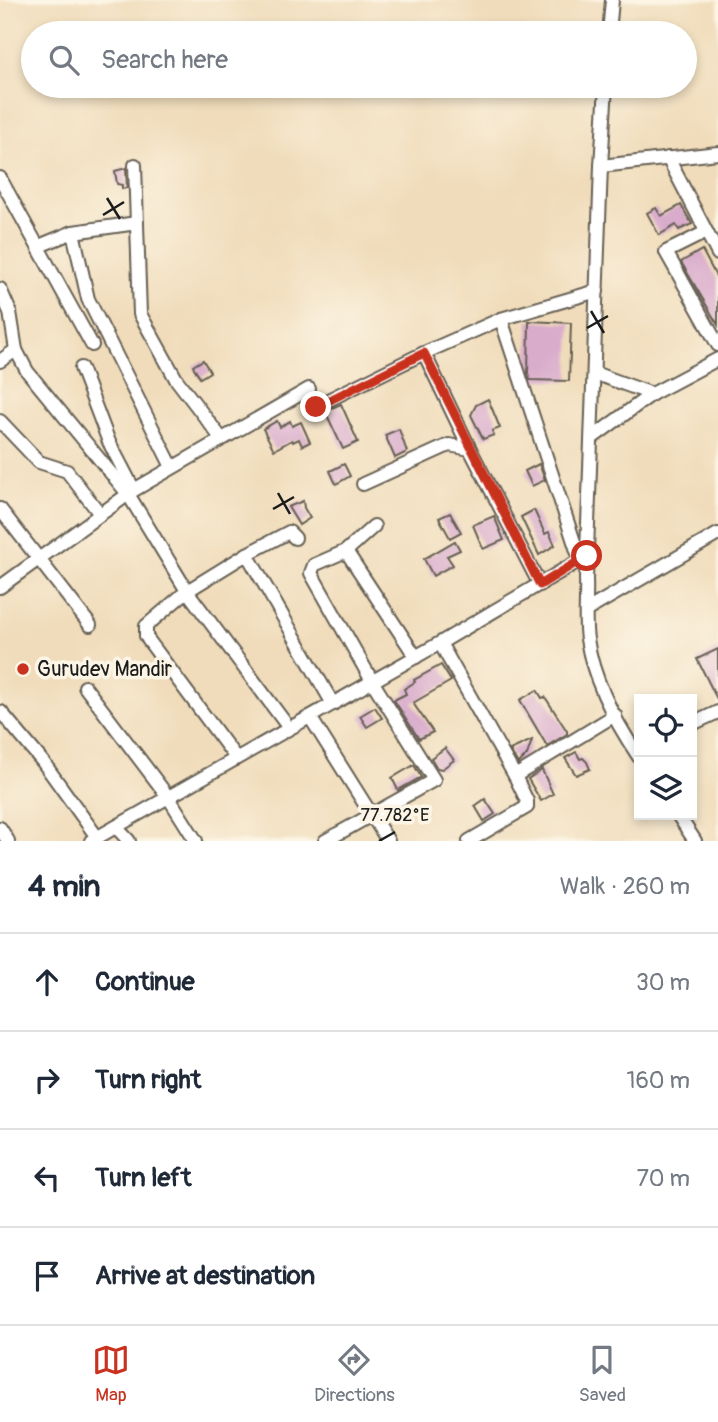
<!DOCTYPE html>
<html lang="en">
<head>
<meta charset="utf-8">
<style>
  body { margin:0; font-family:Pangolin,sans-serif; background:#f6f6f7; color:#1f2937 }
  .controls { position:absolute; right:21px; bottom:21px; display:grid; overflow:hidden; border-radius:0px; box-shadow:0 4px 10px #0003 }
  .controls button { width:63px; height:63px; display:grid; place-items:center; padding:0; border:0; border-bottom:2px solid #e0e1e3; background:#fff; color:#1f2937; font:35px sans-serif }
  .stop { position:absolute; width:21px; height:21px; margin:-16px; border:5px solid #c8321e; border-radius:50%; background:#fff }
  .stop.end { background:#c8321e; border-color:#fff; box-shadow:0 2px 7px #0008 }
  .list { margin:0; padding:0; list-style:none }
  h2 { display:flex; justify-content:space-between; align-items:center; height:91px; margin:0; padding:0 28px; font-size:30px }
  h2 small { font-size:23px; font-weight:400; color:#747a83 }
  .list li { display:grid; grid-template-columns:46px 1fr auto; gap:21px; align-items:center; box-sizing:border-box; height:98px; padding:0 28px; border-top:2px solid #e0e1e3 }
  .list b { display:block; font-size:26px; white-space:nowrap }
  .list em { font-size:23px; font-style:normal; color:#747a83 }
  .icon { flex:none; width:38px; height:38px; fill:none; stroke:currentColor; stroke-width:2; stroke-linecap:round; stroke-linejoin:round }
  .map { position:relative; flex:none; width:718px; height:841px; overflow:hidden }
  .search { position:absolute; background:#fff; box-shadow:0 4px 10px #0003; left:21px; right:21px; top:21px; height:77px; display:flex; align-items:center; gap:18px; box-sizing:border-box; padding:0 24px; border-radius:38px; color:#747a83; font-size:26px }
  .sheet { height:483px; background:#fff }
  nav { display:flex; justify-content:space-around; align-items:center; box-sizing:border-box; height:98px; border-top:2px solid #e0e1e3; background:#fff; font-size:19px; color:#747a83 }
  nav a { display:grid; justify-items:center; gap:4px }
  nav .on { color:#c8321e }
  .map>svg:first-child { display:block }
  .building { fill:#d9accc }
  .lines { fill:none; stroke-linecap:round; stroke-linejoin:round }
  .minor-casing { stroke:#665f53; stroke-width:16 }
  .minor { stroke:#fff; stroke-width:12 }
  .route { stroke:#c8321e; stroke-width:9 }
  .ticks { fill:none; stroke:#1c1c1c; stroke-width:2.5 }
  .poi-dot { fill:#c8321e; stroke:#fcf5e5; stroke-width:2.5 }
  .labels { text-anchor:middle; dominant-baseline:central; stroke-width:7; stroke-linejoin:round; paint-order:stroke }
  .poi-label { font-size:21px; fill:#1c1c1c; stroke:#fcf5e5; text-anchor:start }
  .ticks-label { font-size:18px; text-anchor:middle; fill:#1c1c1c; stroke:#fcf5e5; stroke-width:7; stroke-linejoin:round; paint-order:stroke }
</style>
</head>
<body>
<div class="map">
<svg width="718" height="841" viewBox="0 0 718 841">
  <rect width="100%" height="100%" fill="#fcf5e5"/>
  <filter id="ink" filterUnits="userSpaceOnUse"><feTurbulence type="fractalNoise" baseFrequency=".0143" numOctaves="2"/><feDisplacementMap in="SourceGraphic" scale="14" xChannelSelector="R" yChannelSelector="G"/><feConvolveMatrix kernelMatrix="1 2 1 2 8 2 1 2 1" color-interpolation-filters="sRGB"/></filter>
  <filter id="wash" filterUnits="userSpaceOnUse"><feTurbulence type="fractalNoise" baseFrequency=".00686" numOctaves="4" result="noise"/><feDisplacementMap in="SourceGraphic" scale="28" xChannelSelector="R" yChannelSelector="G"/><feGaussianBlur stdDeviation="1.57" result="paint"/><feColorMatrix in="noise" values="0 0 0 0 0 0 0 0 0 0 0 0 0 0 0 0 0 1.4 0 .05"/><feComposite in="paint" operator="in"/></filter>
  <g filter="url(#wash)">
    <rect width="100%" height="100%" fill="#f0dcba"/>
    <g id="blocks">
      <g class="building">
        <path d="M126,168L127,188L122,189V185L117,184L115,171Z"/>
        <path d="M681,205L692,224L679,230L676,225L659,235L647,213L656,208L661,216Z"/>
        <path d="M702,250L718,280V325L681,262Z"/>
        <path d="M529,321L571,323L569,381L530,380L528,373Z"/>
        <path d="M203,360L210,372L200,378L193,366Z"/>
        <path d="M488,399L500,428L492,431L494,435L483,439L471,415L476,405Z"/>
        <path d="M341,404L358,442L343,449L325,411Z"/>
        <path d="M277,421L280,427L290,421L292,426L301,422L310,442L302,446L299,439L293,442L292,440L274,450L263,429Z"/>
        <path d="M399,429L407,452L395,458L385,435Z"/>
        <path d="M344,464L350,476L336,484L330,471Z"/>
        <path d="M539,464L545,480L532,486L525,471Z"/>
        <path d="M303,501L304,508L310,518L299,525L288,507Z"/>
        <path d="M534,510L545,534L549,532L555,545L539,555L521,517Z"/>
        <path d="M450,513L461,532L450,538L439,518Z"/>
        <path d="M494,516L504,540L483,549L473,525Z"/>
        <path d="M455,541L460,550L447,556L453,565L433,576L424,559Z"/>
        <path d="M718,649V701L697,659Z"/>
        <path d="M441,665L451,681L413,703L433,732L419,739L394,700L406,694L404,689L415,682L414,680Z"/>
        <path d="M537,690L542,698L545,697L567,731V734L547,746L520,700Z"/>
        <path d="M375,707L382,718L367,727L360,716Z"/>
        <path d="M532,740L527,755L518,764L510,750Z"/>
        <path d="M445,748L454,760L442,769L437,768L431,758Z"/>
        <path d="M576,752L580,759L583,758L587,762L590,769L576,775L565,758Z"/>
        <path d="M414,765L421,777L398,790L392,778Z"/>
        <path d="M542,770L553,794L541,801L528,779Z"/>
        <path d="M485,799L495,814L484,821L475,806Z"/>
      </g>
    </g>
  </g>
  <g filter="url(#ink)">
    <use href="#blocks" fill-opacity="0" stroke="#665f53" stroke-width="2"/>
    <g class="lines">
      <g class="minor-casing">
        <g id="minor">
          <path d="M609,33L612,0"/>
          <path d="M668,158L718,254"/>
          <path d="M135,165L140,314L176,379L221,438"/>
          <path d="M601,166L606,86"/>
          <path d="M0,178L92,345"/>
          <path d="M73,232L88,299L172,467"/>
          <path d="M706,232L666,252L718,345"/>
          <path d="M39,246L73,232L137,223"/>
          <path d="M0,289L10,312L16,350L27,371L128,494L187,591L289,728"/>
          <path d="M501,319L580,560"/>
          <path d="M424,353L470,449L540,585"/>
          <path d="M0,361L16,350"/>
          <path d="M81,368L109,442L134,490"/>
          <path d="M594,373L652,394"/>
          <path d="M316,406L424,353L501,319L597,291"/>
          <path d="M0,421L39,462L67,471L100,514"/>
          <path d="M592,438L652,394L718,359"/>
          <path d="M363,484L449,445L470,449"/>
          <path d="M0,509L90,625"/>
          <path d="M346,551L416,657"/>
          <path d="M247,554L333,704"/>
          <path d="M0,587L134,490L309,389"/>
          <path d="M587,610L718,534"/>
          <path d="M440,643L515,776L615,715"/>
          <path d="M85,687L169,798L196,841"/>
          <path d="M1,712L43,762L97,837"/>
          <path d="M310,717L388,841"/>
          <path d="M692,724L718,712"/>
          <path d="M639,757C616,723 593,680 587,639C584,620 587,599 586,579L601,166L718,153"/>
          <path d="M236,758L149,641L146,636V626L187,591L247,554L289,532L295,538"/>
          <path d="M678,815L695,841"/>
          <path d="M116,827L129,841"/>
          <path d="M0,828L8,841"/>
          <path d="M91,841L440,643L587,556"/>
          <path d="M325,841L434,780L372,681L311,573L314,565L346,551L374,526"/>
          <path d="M469,841L527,807V801L515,776"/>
        </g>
      </g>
      <use href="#minor" class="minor"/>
    </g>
  </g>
  <g class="lines" filter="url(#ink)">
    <path class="route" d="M316,407L424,353L540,585L587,556"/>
  </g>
  <path class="ticks" d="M107,198L120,219M103,215L124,202M591,311L604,333M587,328L608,316M278,493L290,514M273,509L294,497M379,841L395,832"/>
  <circle class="poi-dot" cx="23" cy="669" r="7"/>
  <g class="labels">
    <g class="poi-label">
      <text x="37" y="669">Gurudev Mandir</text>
    </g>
  </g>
  <g class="ticks-label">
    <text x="395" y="821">77.782°E</text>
  </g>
</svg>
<div class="controls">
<button><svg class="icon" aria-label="locate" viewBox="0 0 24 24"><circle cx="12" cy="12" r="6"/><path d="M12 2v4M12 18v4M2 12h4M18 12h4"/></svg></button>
<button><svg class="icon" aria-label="layers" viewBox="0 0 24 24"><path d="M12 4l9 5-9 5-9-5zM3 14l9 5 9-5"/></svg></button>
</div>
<div class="stop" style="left:587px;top:556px"></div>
<div class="stop end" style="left:316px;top:407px"></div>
<div class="search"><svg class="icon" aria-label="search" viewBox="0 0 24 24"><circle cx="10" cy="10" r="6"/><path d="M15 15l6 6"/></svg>Search here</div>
</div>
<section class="sheet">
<h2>4 min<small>Walk · 260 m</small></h2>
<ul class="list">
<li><svg class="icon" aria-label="ahead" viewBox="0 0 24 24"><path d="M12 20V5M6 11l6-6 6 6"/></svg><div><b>Continue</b></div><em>30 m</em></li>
<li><svg class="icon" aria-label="right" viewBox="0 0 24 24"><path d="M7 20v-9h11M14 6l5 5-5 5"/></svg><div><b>Turn right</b></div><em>160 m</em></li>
<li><svg class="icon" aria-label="left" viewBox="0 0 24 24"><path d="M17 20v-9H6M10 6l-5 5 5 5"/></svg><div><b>Turn left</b></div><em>70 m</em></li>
<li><svg class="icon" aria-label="arrive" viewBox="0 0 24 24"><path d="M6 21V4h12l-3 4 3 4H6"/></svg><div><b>Arrive at destination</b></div></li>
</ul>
</section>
<nav>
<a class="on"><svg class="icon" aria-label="map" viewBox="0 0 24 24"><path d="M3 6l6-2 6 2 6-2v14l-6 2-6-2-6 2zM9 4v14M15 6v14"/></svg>Map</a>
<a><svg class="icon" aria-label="directions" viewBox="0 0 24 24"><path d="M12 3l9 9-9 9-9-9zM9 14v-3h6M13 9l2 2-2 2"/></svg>Directions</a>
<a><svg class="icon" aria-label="saved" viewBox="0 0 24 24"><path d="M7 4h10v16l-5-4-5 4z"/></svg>Saved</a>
</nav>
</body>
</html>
